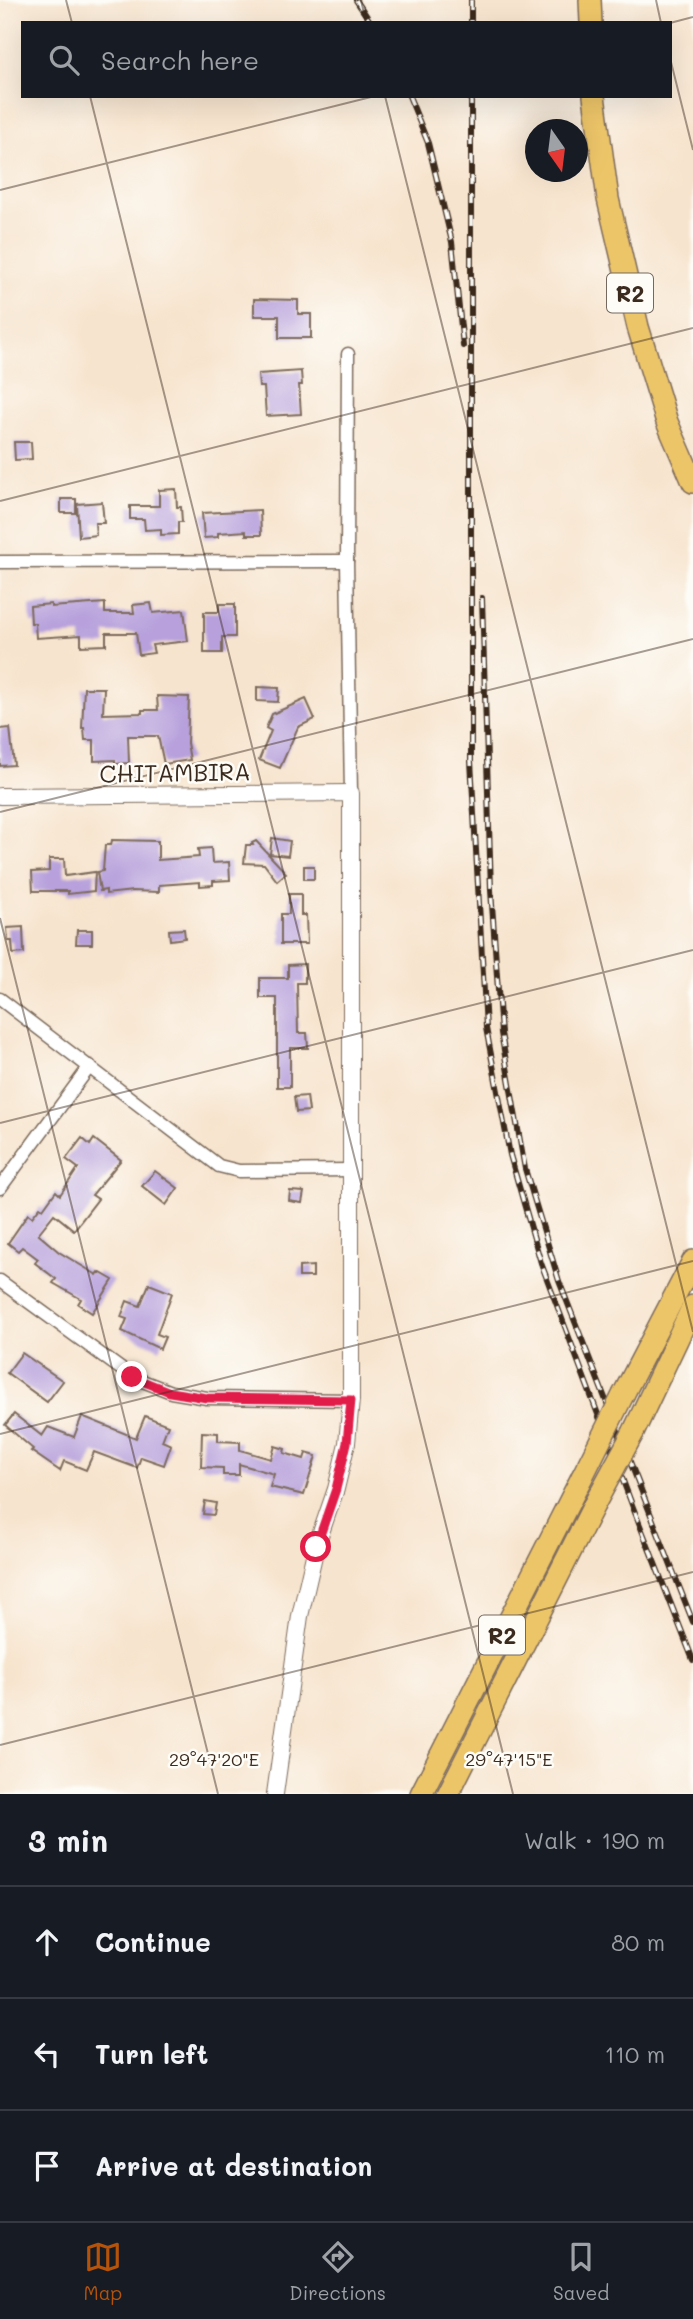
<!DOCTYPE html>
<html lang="en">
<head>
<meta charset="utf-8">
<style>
  body { margin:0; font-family:Mali,sans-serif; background:#242831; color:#f1f3f6 }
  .compass { position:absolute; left:525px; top:119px; width:63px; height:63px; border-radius:50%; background:#171b24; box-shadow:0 7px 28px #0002; rotate:166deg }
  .stop { position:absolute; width:21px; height:21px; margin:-16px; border:5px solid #e11d48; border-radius:50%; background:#fff }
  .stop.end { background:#e11d48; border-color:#fff; box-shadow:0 2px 7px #0008 }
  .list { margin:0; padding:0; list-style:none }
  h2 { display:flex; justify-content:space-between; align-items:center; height:91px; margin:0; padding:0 28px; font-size:30px }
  h2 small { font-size:23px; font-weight:400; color:#9ea1a6 }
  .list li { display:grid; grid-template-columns:46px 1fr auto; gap:21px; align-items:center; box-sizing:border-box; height:112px; padding:0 28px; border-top:2px solid #363941 }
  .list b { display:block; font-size:26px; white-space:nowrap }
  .list em { font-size:23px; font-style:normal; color:#9ea1a6 }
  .icon { flex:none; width:38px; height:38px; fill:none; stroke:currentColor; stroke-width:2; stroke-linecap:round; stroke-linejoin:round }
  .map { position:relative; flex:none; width:693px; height:1794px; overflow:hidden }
  .search { position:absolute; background:#171b24; box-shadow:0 7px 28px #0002; left:21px; right:21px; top:21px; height:77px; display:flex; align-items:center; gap:18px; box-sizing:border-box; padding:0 24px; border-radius:0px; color:#9ea1a6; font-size:26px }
  .sheet { height:427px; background:#171b24 }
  nav { display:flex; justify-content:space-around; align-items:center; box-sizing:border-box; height:98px; border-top:2px solid #363941; background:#171b24; font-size:19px; color:#9ea1a6 }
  nav a { display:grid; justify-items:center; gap:4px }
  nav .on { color:#b45309 }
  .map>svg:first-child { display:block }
  .building { fill:#b7a0dc }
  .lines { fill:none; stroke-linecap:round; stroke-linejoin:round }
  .minor-casing { stroke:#7d6b5c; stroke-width:15 }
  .tertiary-casing { stroke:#7d6b5c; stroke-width:18 }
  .trunk-casing { stroke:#7d6b5c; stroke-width:24 }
  .minor { stroke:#fff; stroke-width:12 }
  .tertiary { stroke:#fff; stroke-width:16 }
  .trunk { stroke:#edc569; stroke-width:21 }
  .rail-casing { stroke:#3b2a1e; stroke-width:6 }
  .rail { stroke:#fdfcf7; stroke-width:3.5; stroke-dasharray:10; stroke-linecap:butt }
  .trunk-bridge-casing { stroke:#7d6b5c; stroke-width:24; stroke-linecap:butt }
  .trunk-bridge { stroke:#edc569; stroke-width:21 }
  .route { stroke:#e11d48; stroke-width:9 }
  .ticks { fill:none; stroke:#3b2a1e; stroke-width:2; stroke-opacity:0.45 }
  .labels { text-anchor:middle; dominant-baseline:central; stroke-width:5; stroke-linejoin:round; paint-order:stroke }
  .shield { fill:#fdfcf7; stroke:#75695f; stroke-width:2 }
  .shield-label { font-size:23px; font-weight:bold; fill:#3b2a1e }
  .street-label { font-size:24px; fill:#3b2a1e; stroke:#fdfcf7 }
  .ticks-label { font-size:18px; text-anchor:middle; fill:#3b2a1e; stroke:#fdfcf7; stroke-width:5; stroke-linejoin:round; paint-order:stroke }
</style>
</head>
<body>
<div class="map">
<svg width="693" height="1794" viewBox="0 0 693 1794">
  <rect width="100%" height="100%" fill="#fdfcf7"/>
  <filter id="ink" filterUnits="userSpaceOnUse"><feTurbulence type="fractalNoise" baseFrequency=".0143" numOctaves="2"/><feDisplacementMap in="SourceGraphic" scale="14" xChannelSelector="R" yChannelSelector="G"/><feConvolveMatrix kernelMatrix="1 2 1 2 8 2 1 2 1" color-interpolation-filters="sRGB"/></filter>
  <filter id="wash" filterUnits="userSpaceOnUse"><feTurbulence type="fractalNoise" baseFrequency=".00686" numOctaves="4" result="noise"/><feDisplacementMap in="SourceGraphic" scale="28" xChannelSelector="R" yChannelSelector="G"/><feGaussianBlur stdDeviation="1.57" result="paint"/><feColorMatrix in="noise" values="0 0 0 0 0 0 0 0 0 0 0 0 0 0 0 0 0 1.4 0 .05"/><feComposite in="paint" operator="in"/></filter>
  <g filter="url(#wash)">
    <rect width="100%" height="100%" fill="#f7e4ce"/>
    <g id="blocks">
      <g class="building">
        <path d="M254,299L298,300V314H311V338H279V316H254Z"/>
        <path d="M301,371L302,385H299L301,414L266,416L264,387H259L258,374Z"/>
        <path d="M14,442H31L32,459L15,460Z"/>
        <path d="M176,489L177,507H181L182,522H178V534L161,535V529L145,530L144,519H130V506H159V490Z"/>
        <rect x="61" y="499" width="15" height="14"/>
        <path d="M102,502L104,523H95L96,535L79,537L77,504Z"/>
        <path d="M260,510L261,535H246V531L218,533V537L204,538L202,513Z"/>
        <path d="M105,603V613H134L133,605L151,603L153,613L184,610L188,641L152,645L154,653L139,655L136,633H106V645L81,646V635L36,638L35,623H31L30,606L51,604V607Z"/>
        <path d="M219,604H235V637H222V653H204V612H219Z"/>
        <path d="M257,687L279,688L278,702L257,701Z"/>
        <path d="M84,688H104L103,714L142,713V710H158L157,696L189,697L187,743L190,760L164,764L158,736H128L129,763L115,764V760L94,761V740H85L84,728H82Z"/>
        <path d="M306,699L315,719L298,727L280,768L259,760L271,731L266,728L272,714Z"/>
        <path d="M10,728L14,765L0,766V729Z"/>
        <path d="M272,838L290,841L288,856L270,854Z"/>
        <path d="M112,840L158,841V860L199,857L198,849L211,848L212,863L229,862L230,880L213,881V885L200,886V882L159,885V892L133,891L106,894V890L100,891L97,872L103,871L105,845H111Z"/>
        <path d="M256,841L286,873L277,881L264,864L244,863L246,845H253L252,843Z"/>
        <path d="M49,859H64L65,876L95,872L94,891L68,894V891H33L32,872L49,871Z"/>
        <rect x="304" y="866" width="10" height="13"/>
        <path d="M289,894H301V915H306L307,944H281V914H289Z"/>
        <path d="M23,927L24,953L13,954L12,941H8L7,928Z"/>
        <path d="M184,929L185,938L170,940L169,930Z"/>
        <path d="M77,930H92V944H76Z"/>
        <path d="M305,964V983H297L298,1033H307L308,1048H290V1087H277V998H260V978H288V965Z"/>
        <path d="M307,1096L309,1111L296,1112L294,1097Z"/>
        <path d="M82,1138L90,1145L94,1139L121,1160L92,1195L98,1199L74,1230L54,1214L38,1234L59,1252L97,1275L99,1272L113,1280L92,1313L78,1304L81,1299L53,1283L56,1279L35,1263L38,1259L22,1247L18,1251L8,1243L28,1214L32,1217L40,1207L43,1209L56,1191L60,1195L78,1168L66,1159Z"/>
        <path d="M155,1171L178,1188L166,1205L142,1186Z"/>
        <path d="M290,1191L304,1192L302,1203L289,1201Z"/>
        <path d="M313,1266V1277H299V1267Z"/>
        <path d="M149,1284L172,1293L157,1334L165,1337L160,1349L122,1331L127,1319L121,1317L127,1301L140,1306Z"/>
        <path d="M22,1353L63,1381L47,1402L7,1373Z"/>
        <path d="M14,1414L42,1436L48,1427L74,1437L82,1416L136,1438L145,1416L168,1425L162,1441L171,1445L164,1465L141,1457L137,1468L94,1452L86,1470L64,1461L60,1471L31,1451L33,1449L5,1425Z"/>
        <path d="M202,1432L218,1433V1441L240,1442V1450L271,1459L275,1446L285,1449L284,1453L304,1459L306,1453L316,1456L304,1495L270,1487L274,1474L239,1464V1475H223V1468L201,1467Z"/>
        <path d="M205,1501L216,1503L214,1515L203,1514Z"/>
      </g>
    </g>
  </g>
  <g filter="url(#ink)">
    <use href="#blocks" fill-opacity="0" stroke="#7d6b5c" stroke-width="2"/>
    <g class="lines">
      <g class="minor-casing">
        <g id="minor">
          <path d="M348,354L347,561L351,793"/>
          <path d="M0,562L347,561"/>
          <path d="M0,999L219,1166L239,1171L351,1170"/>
          <path d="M0,1188L90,1066"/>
          <path d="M0,1281L132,1377L171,1392L207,1398L351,1400"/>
        </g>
      </g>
      <g class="tertiary-casing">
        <path id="tertiary" d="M0,796L351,793V1400L347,1443L336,1489L316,1547L300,1616L275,1794"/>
      </g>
      <g class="trunk-casing">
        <g id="trunk">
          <path d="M590,0L591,23"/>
          <path d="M594,96L608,199L638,327L667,422L693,482"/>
          <path d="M624,1393L693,1261"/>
          <path d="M633,1433L693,1306"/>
          <path d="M421,1794L582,1477"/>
          <path d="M448,1794L594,1505"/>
        </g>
      </g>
      <use href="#minor" class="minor"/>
      <use href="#tertiary" class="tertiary"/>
      <use href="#trunk" class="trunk"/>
      <g class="rail-casing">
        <g id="rail">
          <path d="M356,0L371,23"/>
          <path d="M471,0V23"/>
          <path d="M409,96L428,143L452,242L463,346"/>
          <path d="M471,96V761L486,1028L510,1155L541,1263L634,1510L693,1660"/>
          <path d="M482,598L491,890L501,1033L525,1169L559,1281L693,1622"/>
        </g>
      </g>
      <use href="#rail" class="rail"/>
      <g class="trunk-bridge-casing">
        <g id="trunk-bridge">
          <path d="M582,1477L624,1393"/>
          <path d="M594,1505L633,1433"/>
        </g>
      </g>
      <use href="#trunk-bridge" class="trunk-bridge"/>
    </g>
  </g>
  <g class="lines" filter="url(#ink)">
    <path class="route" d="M132,1377L170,1392L207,1398L351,1400L347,1443L336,1489L316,1547"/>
  </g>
  <path class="ticks" d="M66,0L72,23M361,0L366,23M656,0L661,23M670,23L693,17M670,58L693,150M90,96L513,1794M385,96L693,1332M0,190L375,96M0,501L693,328M0,812L693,639M0,918L218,1794M0,1123L693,950M0,1434L693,1261M0,1745L693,1572"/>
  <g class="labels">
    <g class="shield">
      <rect x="607" y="273.5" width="46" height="39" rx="5"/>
      <rect x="479" y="1615.5" width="46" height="39" rx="5"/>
    </g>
    <g class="shield-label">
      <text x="630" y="293">R2</text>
      <text x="502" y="1635">R2</text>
    </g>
    <g class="street-label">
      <text transform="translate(175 772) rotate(-1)">CHITAMBIRA</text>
    </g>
  </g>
  <g class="ticks-label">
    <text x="214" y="1766">29°47'20"E</text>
    <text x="509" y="1766">29°47'15"E</text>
  </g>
</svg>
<svg class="compass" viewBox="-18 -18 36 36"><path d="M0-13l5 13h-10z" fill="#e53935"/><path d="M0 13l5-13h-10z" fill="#9ea1a6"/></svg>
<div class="stop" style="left:316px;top:1547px"></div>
<div class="stop end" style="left:132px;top:1377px"></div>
<div class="search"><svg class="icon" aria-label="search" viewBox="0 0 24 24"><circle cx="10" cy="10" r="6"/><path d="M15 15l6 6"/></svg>Search here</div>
</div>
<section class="sheet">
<h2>3 min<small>Walk · 190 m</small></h2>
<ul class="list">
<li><svg class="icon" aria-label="ahead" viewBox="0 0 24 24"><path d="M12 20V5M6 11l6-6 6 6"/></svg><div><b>Continue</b></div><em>80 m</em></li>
<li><svg class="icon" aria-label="left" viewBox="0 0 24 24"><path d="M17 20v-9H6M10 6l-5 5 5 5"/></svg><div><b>Turn left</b></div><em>110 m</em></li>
<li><svg class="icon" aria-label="arrive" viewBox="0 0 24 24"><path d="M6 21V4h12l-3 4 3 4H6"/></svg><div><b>Arrive at destination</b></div></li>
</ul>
</section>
<nav>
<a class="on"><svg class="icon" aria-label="map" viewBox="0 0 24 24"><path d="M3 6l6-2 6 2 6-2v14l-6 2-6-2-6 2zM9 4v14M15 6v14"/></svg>Map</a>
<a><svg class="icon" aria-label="directions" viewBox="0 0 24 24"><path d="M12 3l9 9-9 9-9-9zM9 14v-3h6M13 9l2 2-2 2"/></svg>Directions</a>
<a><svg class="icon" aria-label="saved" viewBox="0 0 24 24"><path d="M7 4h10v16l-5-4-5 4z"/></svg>Saved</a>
</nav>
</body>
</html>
